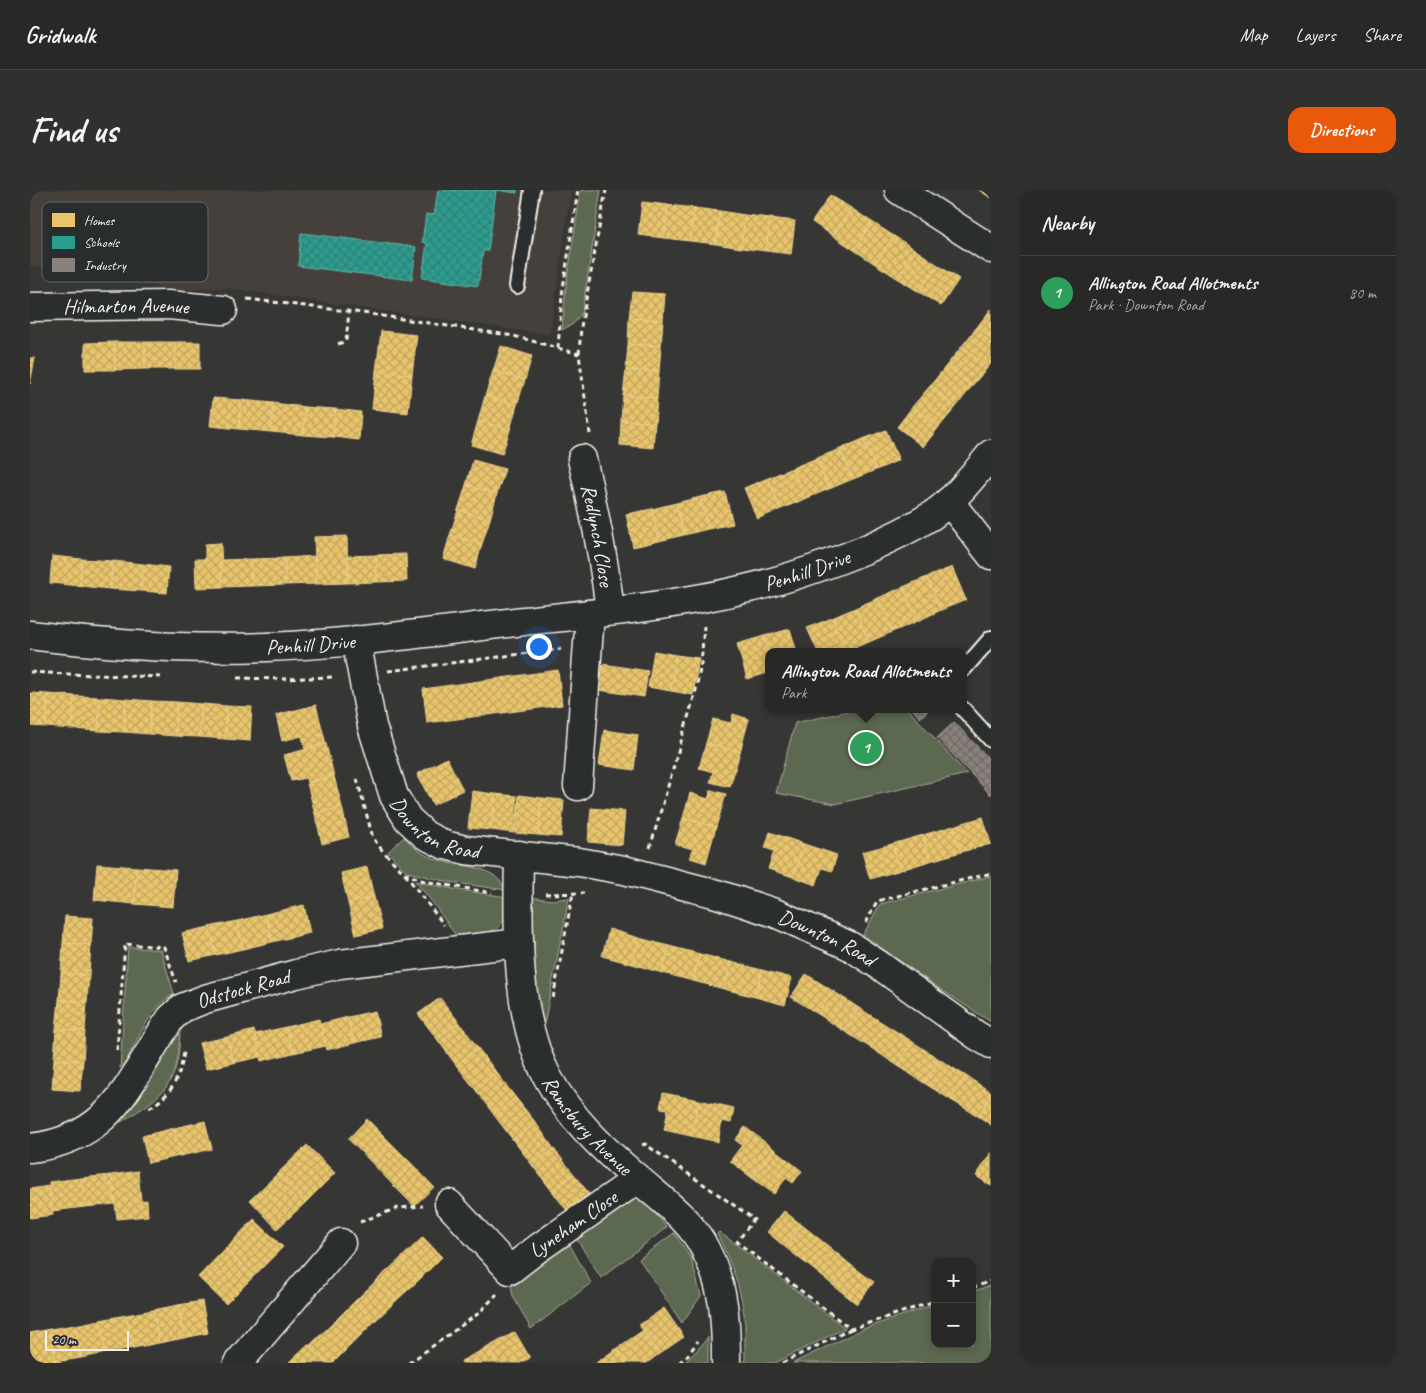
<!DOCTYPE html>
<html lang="en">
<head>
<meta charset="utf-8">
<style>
  body { margin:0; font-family:Caveat,sans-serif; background:#30302f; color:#f1f3f6 }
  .controls { position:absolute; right:15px; bottom:15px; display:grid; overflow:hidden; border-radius:10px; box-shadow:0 2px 8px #0003 }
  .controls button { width:45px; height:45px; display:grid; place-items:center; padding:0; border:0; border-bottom:1px solid #444; background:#282827; color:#f1f3f6; font:25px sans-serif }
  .scale { position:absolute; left:15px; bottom:12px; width:84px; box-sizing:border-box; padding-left:5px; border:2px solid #f4f1e8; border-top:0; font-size:14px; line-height:18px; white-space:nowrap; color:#f4f1e8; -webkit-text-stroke:4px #2a2d2e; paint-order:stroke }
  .you { position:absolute; left:508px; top:456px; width:18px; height:18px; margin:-12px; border:4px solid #fff; border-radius:50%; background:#1a73e8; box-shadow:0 0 0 8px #1a73e833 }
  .badge { display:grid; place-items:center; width:32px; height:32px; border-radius:50%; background:#ea580c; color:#fff; font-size:16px; font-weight:700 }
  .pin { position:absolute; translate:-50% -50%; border:2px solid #fff; box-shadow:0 1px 5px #0006 }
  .popup { position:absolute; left:735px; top:458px; width:202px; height:65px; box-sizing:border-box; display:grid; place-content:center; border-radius:10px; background:#282827; filter:drop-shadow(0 1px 4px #0005); font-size:16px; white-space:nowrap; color:#a5a6a7 }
  .popup b { font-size:19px; color:#f1f3f6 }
  .popup::after { content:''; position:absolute; left:50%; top:100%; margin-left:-10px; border:10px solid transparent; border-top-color:#282827 }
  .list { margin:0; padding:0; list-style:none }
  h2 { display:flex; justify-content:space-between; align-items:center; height:65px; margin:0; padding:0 20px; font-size:21px }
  h2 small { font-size:16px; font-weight:400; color:#a5a6a7 }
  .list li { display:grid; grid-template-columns:32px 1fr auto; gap:15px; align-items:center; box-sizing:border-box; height:75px; padding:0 20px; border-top:1px solid #444 }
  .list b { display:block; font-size:19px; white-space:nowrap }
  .list p { margin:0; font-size:16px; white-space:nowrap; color:#a5a6a7 }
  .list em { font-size:16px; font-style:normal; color:#a5a6a7 }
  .map { position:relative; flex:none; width:961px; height:1173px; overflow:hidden; border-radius:15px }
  header { display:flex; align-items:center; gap:30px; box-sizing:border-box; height:70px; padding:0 25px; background:#282827; border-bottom:1px solid #444 }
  header strong { font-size:24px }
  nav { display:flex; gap:28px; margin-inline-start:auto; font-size:18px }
  .intro { display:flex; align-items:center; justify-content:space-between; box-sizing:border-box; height:120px; padding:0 30px }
  h1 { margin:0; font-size:35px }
  .button { padding:12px 22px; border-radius:15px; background:#ea580c; color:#fff; font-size:18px; font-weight:700 }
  main { display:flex; gap:30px; padding:0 30px }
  aside { flex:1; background:#282827; border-radius:15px; box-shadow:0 2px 8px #0003 }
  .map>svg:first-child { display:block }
  .built { fill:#44413b }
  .green { fill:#5c6850; stroke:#a8ac9c }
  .homes { fill:url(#homes-cross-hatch); stroke:#ecd290 }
  .schools { fill:url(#schools-cross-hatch); stroke:#67b6aa }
  .industry { fill:url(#industry-cross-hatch); stroke:#aaa39c }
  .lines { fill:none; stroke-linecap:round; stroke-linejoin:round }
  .lane-casing { stroke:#f4f1e8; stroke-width:18 }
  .street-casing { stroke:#f4f1e8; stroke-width:31 }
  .path { stroke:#f4f1e8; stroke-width:3; stroke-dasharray:5 4; stroke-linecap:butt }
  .lane { stroke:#2a2d2e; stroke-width:14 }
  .street { stroke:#2a2d2e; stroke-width:28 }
  .labels { text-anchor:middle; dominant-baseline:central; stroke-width:5; stroke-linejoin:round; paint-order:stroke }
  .street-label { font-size:21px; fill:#f4f1e8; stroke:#2a2d2e }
  .key { fill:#2a2d2e; stroke:#676866; stroke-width:1 }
  .key-label { font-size:14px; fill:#f4f1e8 }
</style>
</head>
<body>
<header>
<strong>Gridwalk</strong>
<nav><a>Map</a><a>Layers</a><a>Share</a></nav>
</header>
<div class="intro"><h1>Find us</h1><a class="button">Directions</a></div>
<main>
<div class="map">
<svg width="961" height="1173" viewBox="0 0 961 1173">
  <defs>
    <pattern id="homes-cross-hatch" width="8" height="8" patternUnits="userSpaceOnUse" patternTransform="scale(1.25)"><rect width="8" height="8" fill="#e9c46a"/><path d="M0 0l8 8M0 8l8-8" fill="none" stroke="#c1a561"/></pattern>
    <pattern id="schools-cross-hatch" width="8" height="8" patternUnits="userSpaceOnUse" patternTransform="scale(1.25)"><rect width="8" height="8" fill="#2a9d8f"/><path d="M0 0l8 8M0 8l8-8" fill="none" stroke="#357f75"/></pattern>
    <pattern id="industry-cross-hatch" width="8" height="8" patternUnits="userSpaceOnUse" patternTransform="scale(1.25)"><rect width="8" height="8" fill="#8a817c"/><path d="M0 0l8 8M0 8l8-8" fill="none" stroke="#706a66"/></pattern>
  </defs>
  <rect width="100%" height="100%" fill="#363634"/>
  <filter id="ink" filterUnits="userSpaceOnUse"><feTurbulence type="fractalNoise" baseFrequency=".02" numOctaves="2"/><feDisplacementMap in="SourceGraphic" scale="10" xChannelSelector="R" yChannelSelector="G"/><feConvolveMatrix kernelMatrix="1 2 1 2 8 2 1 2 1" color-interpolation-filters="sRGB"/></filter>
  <g filter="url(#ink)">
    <path class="built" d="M0,0H541L520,145L196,98L151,100L0,76Z"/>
    <g class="green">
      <path d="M551,0H571L552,123L543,134L532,140L536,96Z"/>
      <path d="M821,519H878L937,584L805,614L746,603L765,533L810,523Z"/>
      <path d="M374,647C382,656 391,664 403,668C428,679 462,671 476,700L419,692L377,682L358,662Z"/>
      <path d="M961,686V832L910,799L833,745L850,714Z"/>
      <path d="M385,691L428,700L478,707C477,744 460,743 429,750L403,713Z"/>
      <path d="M499,707L522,710L539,708L514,835H510L506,817Z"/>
      <path d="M98,757L131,760L144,804C119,818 108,850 95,873L90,878Z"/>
      <path d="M150,832C150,892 140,902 91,932L89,929Z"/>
      <path d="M603,1008L619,1017L637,1037L571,1088L543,1043Z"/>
      <path d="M689,1042L703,1052L815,1138L745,1173H715C715,1160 715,1147 715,1134C713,1102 701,1072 687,1044Z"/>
      <path d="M644,1043L661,1068L671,1106L652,1133L609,1069Z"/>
      <path d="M536,1048L561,1093L501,1139L483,1106L481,1096L484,1091Z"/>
      <path d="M961,1095V1173H763L833,1139L905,1114V1154H942V1102Z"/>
      <path d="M678,1147V1173H654L670,1157Z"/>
    </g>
    <g class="homes">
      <path d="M949,0H961V8Z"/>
      <path d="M800,5L821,18L803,46L782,32Z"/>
      <path d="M612,12L638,15L634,48L608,45Z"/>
      <path d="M638,15L664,18L660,51L634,48Z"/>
      <path d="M664,18L690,21L686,54L660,51Z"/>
      <path d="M821,18L842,32L824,60L803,46Z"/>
      <path d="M690,21L715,25L711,58L686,54Z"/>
      <path d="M715,25L740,28L736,61L711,58Z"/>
      <path d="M740,28L765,31L761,64L736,61Z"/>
      <path d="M842,32L864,46L845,74L824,60Z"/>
      <path d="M864,46L886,60L867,88L845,74Z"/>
      <path d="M886,60L908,75L889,102L867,88Z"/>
      <path d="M908,75L929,89L911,116L889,102Z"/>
      <path d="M602,102L635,104L633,130L599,128Z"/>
      <path d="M961,119V147L947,137Z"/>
      <path d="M599,128L633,130L631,156L598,154Z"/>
      <path d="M947,137L961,147V173L958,177L932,156Z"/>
      <path d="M351,141L387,145L382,185L346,181Z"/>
      <path d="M84,152H115V179L85,180Z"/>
      <path d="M84,152L85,180H55V153Z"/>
      <path d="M115,152H145L146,179H115Z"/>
      <path d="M145,152H170V179H146Z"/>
      <path d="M598,154L631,156L629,182L596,180Z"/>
      <path d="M471,156L502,166L495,190L463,181Z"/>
      <path d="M932,156L958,177L942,196L916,176Z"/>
      <path d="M0,168H5L0,194Z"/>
      <path d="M916,176L942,196L926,217L900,196Z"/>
      <path d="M596,180L629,182L627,208L593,205Z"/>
      <path d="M346,181L382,185L378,223L342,219Z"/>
      <path d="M463,181L495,190L487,215L455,206Z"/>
      <path d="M900,196L926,217L909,237L883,216Z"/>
      <path d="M593,205L627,208L625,233L591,230Z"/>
      <path d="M455,206L487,215L480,240L448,231Z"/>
      <path d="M183,208L211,210L209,239L180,236Z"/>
      <path d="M211,210L243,213L241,242L209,239Z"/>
      <path d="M243,213L275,217L273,245L241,242Z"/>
      <path d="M883,216L909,237L893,257L867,237Z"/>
      <path d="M275,217L305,219L303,247L273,245Z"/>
      <path d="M305,219L331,222L329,250L303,247Z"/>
      <path d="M591,230L625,233L623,258L590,255Z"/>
      <path d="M448,231L480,240L472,264L441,255Z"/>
      <path d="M856,240L869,270L846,280L833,249Z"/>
      <path d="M833,249L846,280L823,289L810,259Z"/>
      <path d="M810,259L823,289L799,299L787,268Z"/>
      <path d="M787,268L799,299L775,309L762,278Z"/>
      <path d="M443,270L475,279L467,304L436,295Z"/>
      <path d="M762,278L775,309L751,319L738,288Z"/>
      <path d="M738,288L751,319L727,329L714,298Z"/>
      <path d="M436,295L467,304L460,329L428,320Z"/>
      <path d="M695,302L703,334L678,339L670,307Z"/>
      <path d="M670,307L678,339L654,345L646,313Z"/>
      <path d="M646,313L654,345L629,351L622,319Z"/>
      <path d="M622,319L629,351L603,357L596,324Z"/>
      <path d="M428,320L460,329L452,354L420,345Z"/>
      <path d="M420,345L452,354L445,379L413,369Z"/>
      <path d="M317,346L318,393L286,394L284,347Z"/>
      <path d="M191,353L192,397L166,398L165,369H175V354Z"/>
      <path d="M376,364L377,391L347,392L346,365Z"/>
      <path d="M346,365L347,392L318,393V366Z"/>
      <path d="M22,366L52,369L50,396L20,393Z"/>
      <path d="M285,366L286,394L255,395L254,368Z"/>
      <path d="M254,368L255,395L222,396L221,369Z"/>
      <path d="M52,369L83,371L80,399L50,396Z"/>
      <path d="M221,369L222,396L192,397L191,370Z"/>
      <path d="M83,371L113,374L111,401L80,399Z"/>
      <path d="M113,374L139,377L137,403L111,401Z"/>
      <path d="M922,377L936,410L911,420L897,387Z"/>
      <path d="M897,387L911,420L888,431L873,397Z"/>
      <path d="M873,397L888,431L862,442L848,408Z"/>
      <path d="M848,408L862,442L839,452L825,418Z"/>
      <path d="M825,418L839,452L816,461L802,428Z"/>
      <path d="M802,428L816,461L788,462L777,438Z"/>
      <path d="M760,439L767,462H738L734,446Z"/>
      <path d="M734,446L738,462V483L717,489L707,454Z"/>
      <path d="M624,461L646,465L641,501L618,497Z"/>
      <path d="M646,465L669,468L663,505L641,501Z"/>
      <path d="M573,474L618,481L614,507L569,500Z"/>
      <path d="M528,480L532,515L397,533L393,499Z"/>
      <path d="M0,503L18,504L16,537L0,536Z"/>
      <path d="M18,504L44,506L42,539L16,537Z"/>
      <path d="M44,506L70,507L68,541L42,539Z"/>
      <path d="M70,507L96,509L94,542L68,541Z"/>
      <path d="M96,509L122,511L119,544L94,542Z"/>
      <path d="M122,511L147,512L145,546L119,544Z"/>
      <path d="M147,512L172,514L169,547L145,546Z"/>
      <path d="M172,514L197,516L195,549L169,547Z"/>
      <path d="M286,515L296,554L275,559L272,546L252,551L246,525Z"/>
      <path d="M197,516L222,517L220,551L195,549Z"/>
      <path d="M703,524L719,529L710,562L676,553L683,529L701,533Z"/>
      <path d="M574,540L608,545L604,580L569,575Z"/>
      <path d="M676,553L710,562L700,597L680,592L683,582L669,578Z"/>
      <path d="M296,554L304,586L277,593L276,588L261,591L254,565Z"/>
      <path d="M417,568L433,600L403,615L387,584Z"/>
      <path d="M304,586L312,617L285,624L277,593Z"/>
      <path d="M681,600L696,604L686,637L653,628L660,603L678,609Z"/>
      <path d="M442,601L465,604L461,640L438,638Z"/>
      <path d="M465,604L487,606L484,643L461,640Z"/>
      <path d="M489,605L512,608L508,645L485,643Z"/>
      <path d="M512,608L534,610L531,647L508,645Z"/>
      <path d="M312,617L319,647L292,654L285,624Z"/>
      <path d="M561,618L595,621L592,655L558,652Z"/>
      <path d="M953,627L961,654L931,662L923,636Z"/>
      <path d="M653,628L686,637L676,673L660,668L663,659L645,654Z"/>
      <path d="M923,636L931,662L900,671L893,645Z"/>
      <path d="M740,642L774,654L763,687L738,679L744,661L735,658Z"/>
      <path d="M893,645L900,671L871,680L862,654Z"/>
      <path d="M774,654L807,665L802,681L792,678L786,695L763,687Z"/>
      <path d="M862,654L871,680L840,689L832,662Z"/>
      <path d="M67,674L107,677L104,714L64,710Z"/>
      <path d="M107,677L146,680L143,717L104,714Z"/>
      <path d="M337,677L344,707L318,713L311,683Z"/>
      <path d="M344,707L352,739L326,745L318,713Z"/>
      <path d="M274,715L280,743L242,752L236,724Z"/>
      <path d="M236,724L242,752L213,759L207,731Z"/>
      <path d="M35,726L63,728L61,755L33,753Z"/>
      <path d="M207,731L213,759L186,765L179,737Z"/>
      <path d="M179,737L186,765L159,771L152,743Z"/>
      <path d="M579,739L609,748L602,774L572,766Z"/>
      <path d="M609,748L639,756L632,783L602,774Z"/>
      <path d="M33,753L61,755L59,785L31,783Z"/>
      <path d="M639,756L670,764L663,791L632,783Z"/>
      <path d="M670,764L701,772L694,799L663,791Z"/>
      <path d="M701,772L732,780L725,807L694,799Z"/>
      <path d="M732,780L762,788L755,815L725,807Z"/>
      <path d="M31,783L59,785L57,812L29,810Z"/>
      <path d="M776,784L803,801L788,824L761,807Z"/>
      <path d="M803,801L829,818L814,841L788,824Z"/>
      <path d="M410,808L429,832L407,849L388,824Z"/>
      <path d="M29,810L57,812L55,841L26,839Z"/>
      <path d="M829,818L856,835L841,858L814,841Z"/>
      <path d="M345,821L351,847L324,853L318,827Z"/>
      <path d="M318,827L324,853L297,860L290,834Z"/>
      <path d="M289,829L296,856L263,863L256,837Z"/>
      <path d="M429,832L448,858L426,875L407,849Z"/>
      <path d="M856,835L883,852L868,876L841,858Z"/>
      <path d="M256,837L263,863L231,871L225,844Z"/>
      <path d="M26,839L55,841L53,871L24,869Z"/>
      <path d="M224,840L230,867L203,873L197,847Z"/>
      <path d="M197,847L203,873L176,879L169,853Z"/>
      <path d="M883,852L909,869L894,893L868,876Z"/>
      <path d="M448,858L467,883L445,899L426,875Z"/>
      <path d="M24,869L53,871L50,901L22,899Z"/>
      <path d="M909,869L936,886L921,910L894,893Z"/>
      <path d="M467,883L486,908L464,925L445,899Z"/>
      <path d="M936,886L961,902V906L948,926L921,910Z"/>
      <path d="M633,903L669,910L661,946L634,940L638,919L630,918Z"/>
      <path d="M961,906V935L948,926Z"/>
      <path d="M486,908L506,933L483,950L464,925Z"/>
      <path d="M669,910L704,918L701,933L692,931L688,952L661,946Z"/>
      <path d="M337,929L360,952L340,971L318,949Z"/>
      <path d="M175,931L182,959L150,966L144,938Z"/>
      <path d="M506,933L524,959L502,975L483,950Z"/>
      <path d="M715,937L744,959L722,988L700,971L712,955L705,950Z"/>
      <path d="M144,938L150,966L118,973L112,946Z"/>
      <path d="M360,952L382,974L362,994L340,971Z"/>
      <path d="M277,955L305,983L275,1013L247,984Z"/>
      <path d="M524,959L544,984L522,1001L502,975Z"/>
      <path d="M744,959L772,981L763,993L756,988L744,1004L722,988Z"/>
      <path d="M961,963V996L946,986Z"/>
      <path d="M382,974L404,997L384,1016L362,994Z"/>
      <path d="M108,981L111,1011L117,1010L118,1026L87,1029L81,985Z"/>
      <path d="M247,984L275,1013L247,1039L220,1010Z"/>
      <path d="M544,984L563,1009L541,1026L522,1001Z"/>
      <path d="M81,985L85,1014L55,1017L51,988Z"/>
      <path d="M51,988L55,1017L22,1021L19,992Z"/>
      <path d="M19,996L23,1025L0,1028V999Z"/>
      <path d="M754,1021L772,1035L755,1057L737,1042Z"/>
      <path d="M224,1029L253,1057L223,1087L195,1059Z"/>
      <path d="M772,1035L797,1055L779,1076L755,1057Z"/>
      <path d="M393,1047L412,1067L390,1089L370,1069Z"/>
      <path d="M797,1055L821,1075L804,1096L779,1076Z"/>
      <path d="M195,1059L223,1087L196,1114L168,1087Z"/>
      <path d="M370,1069L390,1089L367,1110L347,1090Z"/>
      <path d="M821,1075L844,1092L827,1114L804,1096Z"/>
      <path d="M347,1090L367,1110L344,1132L324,1112Z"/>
      <path d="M172,1111L178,1143L154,1148L148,1115Z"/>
      <path d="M324,1112L344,1132L322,1154L302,1134Z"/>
      <path d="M148,1115L154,1148L129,1153L123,1120Z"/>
      <path d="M634,1118L654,1147L629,1164L609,1135Z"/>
      <path d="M123,1120L129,1153L103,1158L96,1125Z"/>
      <path d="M96,1125L103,1158L76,1163L70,1130Z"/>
      <path d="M70,1130L76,1163L51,1168L45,1135Z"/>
      <path d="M302,1134L322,1154L303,1173H296L279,1156Z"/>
      <path d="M45,1135L51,1168L26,1172L20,1139Z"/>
      <path d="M20,1139L26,1172L0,1173V1143Z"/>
      <path d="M612,1141L629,1164L617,1173H597L587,1158Z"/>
      <path d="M485,1142L500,1168L490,1173H467L458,1157Z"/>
      <path d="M278,1154L279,1156L296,1173L259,1172Z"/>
      <path d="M458,1157L467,1173H432L431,1171Z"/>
      <path d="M587,1158L597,1173H566Z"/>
    </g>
    <g class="schools">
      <path d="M408,0H487V3L466,0L458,61H453L448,96L392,88L397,53L392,52L396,24L404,25Z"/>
      <path d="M271,43L386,57L382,90L268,76Z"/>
    </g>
    <g class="industry">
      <path d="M882,519H900L890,528Z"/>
      <path d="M924,532L961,571V605L907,548Z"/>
    </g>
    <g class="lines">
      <g class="lane-casing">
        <g id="lane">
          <path d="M487,96L502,0"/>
          <path d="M934,479L961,448"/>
          <path d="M933,519L961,550"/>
        </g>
      </g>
      <g class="street-casing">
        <g id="street">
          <path d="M869,0L961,59"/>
          <path id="s1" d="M0,117L138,115L193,120"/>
          <path id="s2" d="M552,269C564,319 574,369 580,421"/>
          <path d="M919,311L961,365"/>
          <path id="s3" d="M0,445C79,455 157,460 237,457C322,454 409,441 494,431C568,423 646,416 719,398C758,389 797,375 834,360C857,350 880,339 901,326C925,310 943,286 961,264"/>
          <path id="s4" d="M326,450L342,536L364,606L378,629L395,645L415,655L436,660L549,672L594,680L687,704L745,723L820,756L849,775L946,845L961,854"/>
          <path d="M548,596L560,424"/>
          <path id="s5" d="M489,665C488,735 484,825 518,888C539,927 574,960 608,989C632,1010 661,1030 675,1059C695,1098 696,1131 696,1173"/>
          <path id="s6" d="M0,958C86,948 99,889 141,828L152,818L175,809L266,784L310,774L489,753"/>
          <path id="s7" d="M419,1014L480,1080L507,1059L608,989"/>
          <path d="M208,1173L311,1053"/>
        </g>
      </g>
      <g class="path">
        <path d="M217,109L333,123L484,146L549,164"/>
        <path d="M308,154L316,151L319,122"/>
        <path d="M528,158L532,105L548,0"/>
        <path d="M560,244L549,164L551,137L576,0"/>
        <path d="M358,481L531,459"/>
        <path d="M0,482L37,484L131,487"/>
        <path d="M207,488L253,489L302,487"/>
        <path d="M327,589L343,648L352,660L374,683L394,691L462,703"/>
        <path d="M620,658L666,500L671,474L674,436"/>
        <path d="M375,684L414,735"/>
        <path d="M515,704L554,703"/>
        <path d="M836,733L847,711L958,684L961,685"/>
        <path d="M523,808L543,703"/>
        <path d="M87,860L95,754L134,757L146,792"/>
        <path d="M119,918C142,905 150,887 154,862"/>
        <path d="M612,955L615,954L724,1029L707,1052L821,1139L905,1111"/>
        <path d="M330,1032L368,1018L393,1016"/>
        <path d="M942,1098L961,1091"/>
        <path d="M379,1173L449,1123L467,1104"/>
        <path d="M649,1173L657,1166L668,1151"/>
        <path d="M752,1173L821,1139"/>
      </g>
      <use href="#lane" class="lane"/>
      <use href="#street" class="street"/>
    </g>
  </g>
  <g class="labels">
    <g class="street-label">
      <text stroke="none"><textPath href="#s1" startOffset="96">Hilmarton Avenue</textPath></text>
      <text stroke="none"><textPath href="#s2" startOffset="78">Redlynch Close</textPath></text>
      <text stroke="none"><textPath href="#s3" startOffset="784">Penhill Drive</textPath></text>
      <text stroke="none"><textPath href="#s3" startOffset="281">Penhill Drive</textPath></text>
      <text stroke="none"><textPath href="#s4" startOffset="216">Downton Road</textPath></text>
      <text stroke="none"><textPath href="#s4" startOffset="629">Downton Road</textPath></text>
      <text stroke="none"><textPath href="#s6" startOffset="280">Odstock Road</textPath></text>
      <text stroke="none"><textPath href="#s5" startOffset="289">Ramsbury Avenue</textPath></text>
      <text stroke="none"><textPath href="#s7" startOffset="168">Lyneham Close</textPath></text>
    </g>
  </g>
  <rect x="12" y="12" width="166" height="80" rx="8" class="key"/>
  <rect x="22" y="23" width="23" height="14" fill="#e9c46a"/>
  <rect x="22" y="46" width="23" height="13" fill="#2a9d8f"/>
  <rect x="22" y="68" width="23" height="14" fill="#8a817c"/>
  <g class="key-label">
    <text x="54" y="35">Homes</text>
    <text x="54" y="57">Schools</text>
    <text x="54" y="80">Industry</text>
  </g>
</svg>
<div class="controls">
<button>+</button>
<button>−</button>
</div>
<div class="scale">20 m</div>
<div class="you"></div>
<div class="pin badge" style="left:836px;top:558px;background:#2e9e5b">1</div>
<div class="popup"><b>Allington Road Allotments</b>Park</div>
</div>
<aside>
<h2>Nearby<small></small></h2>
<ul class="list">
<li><span class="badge" style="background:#2e9e5b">1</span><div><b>Allington Road Allotments</b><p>Park · Downton Road</p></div><em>80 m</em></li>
</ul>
</aside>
</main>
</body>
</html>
